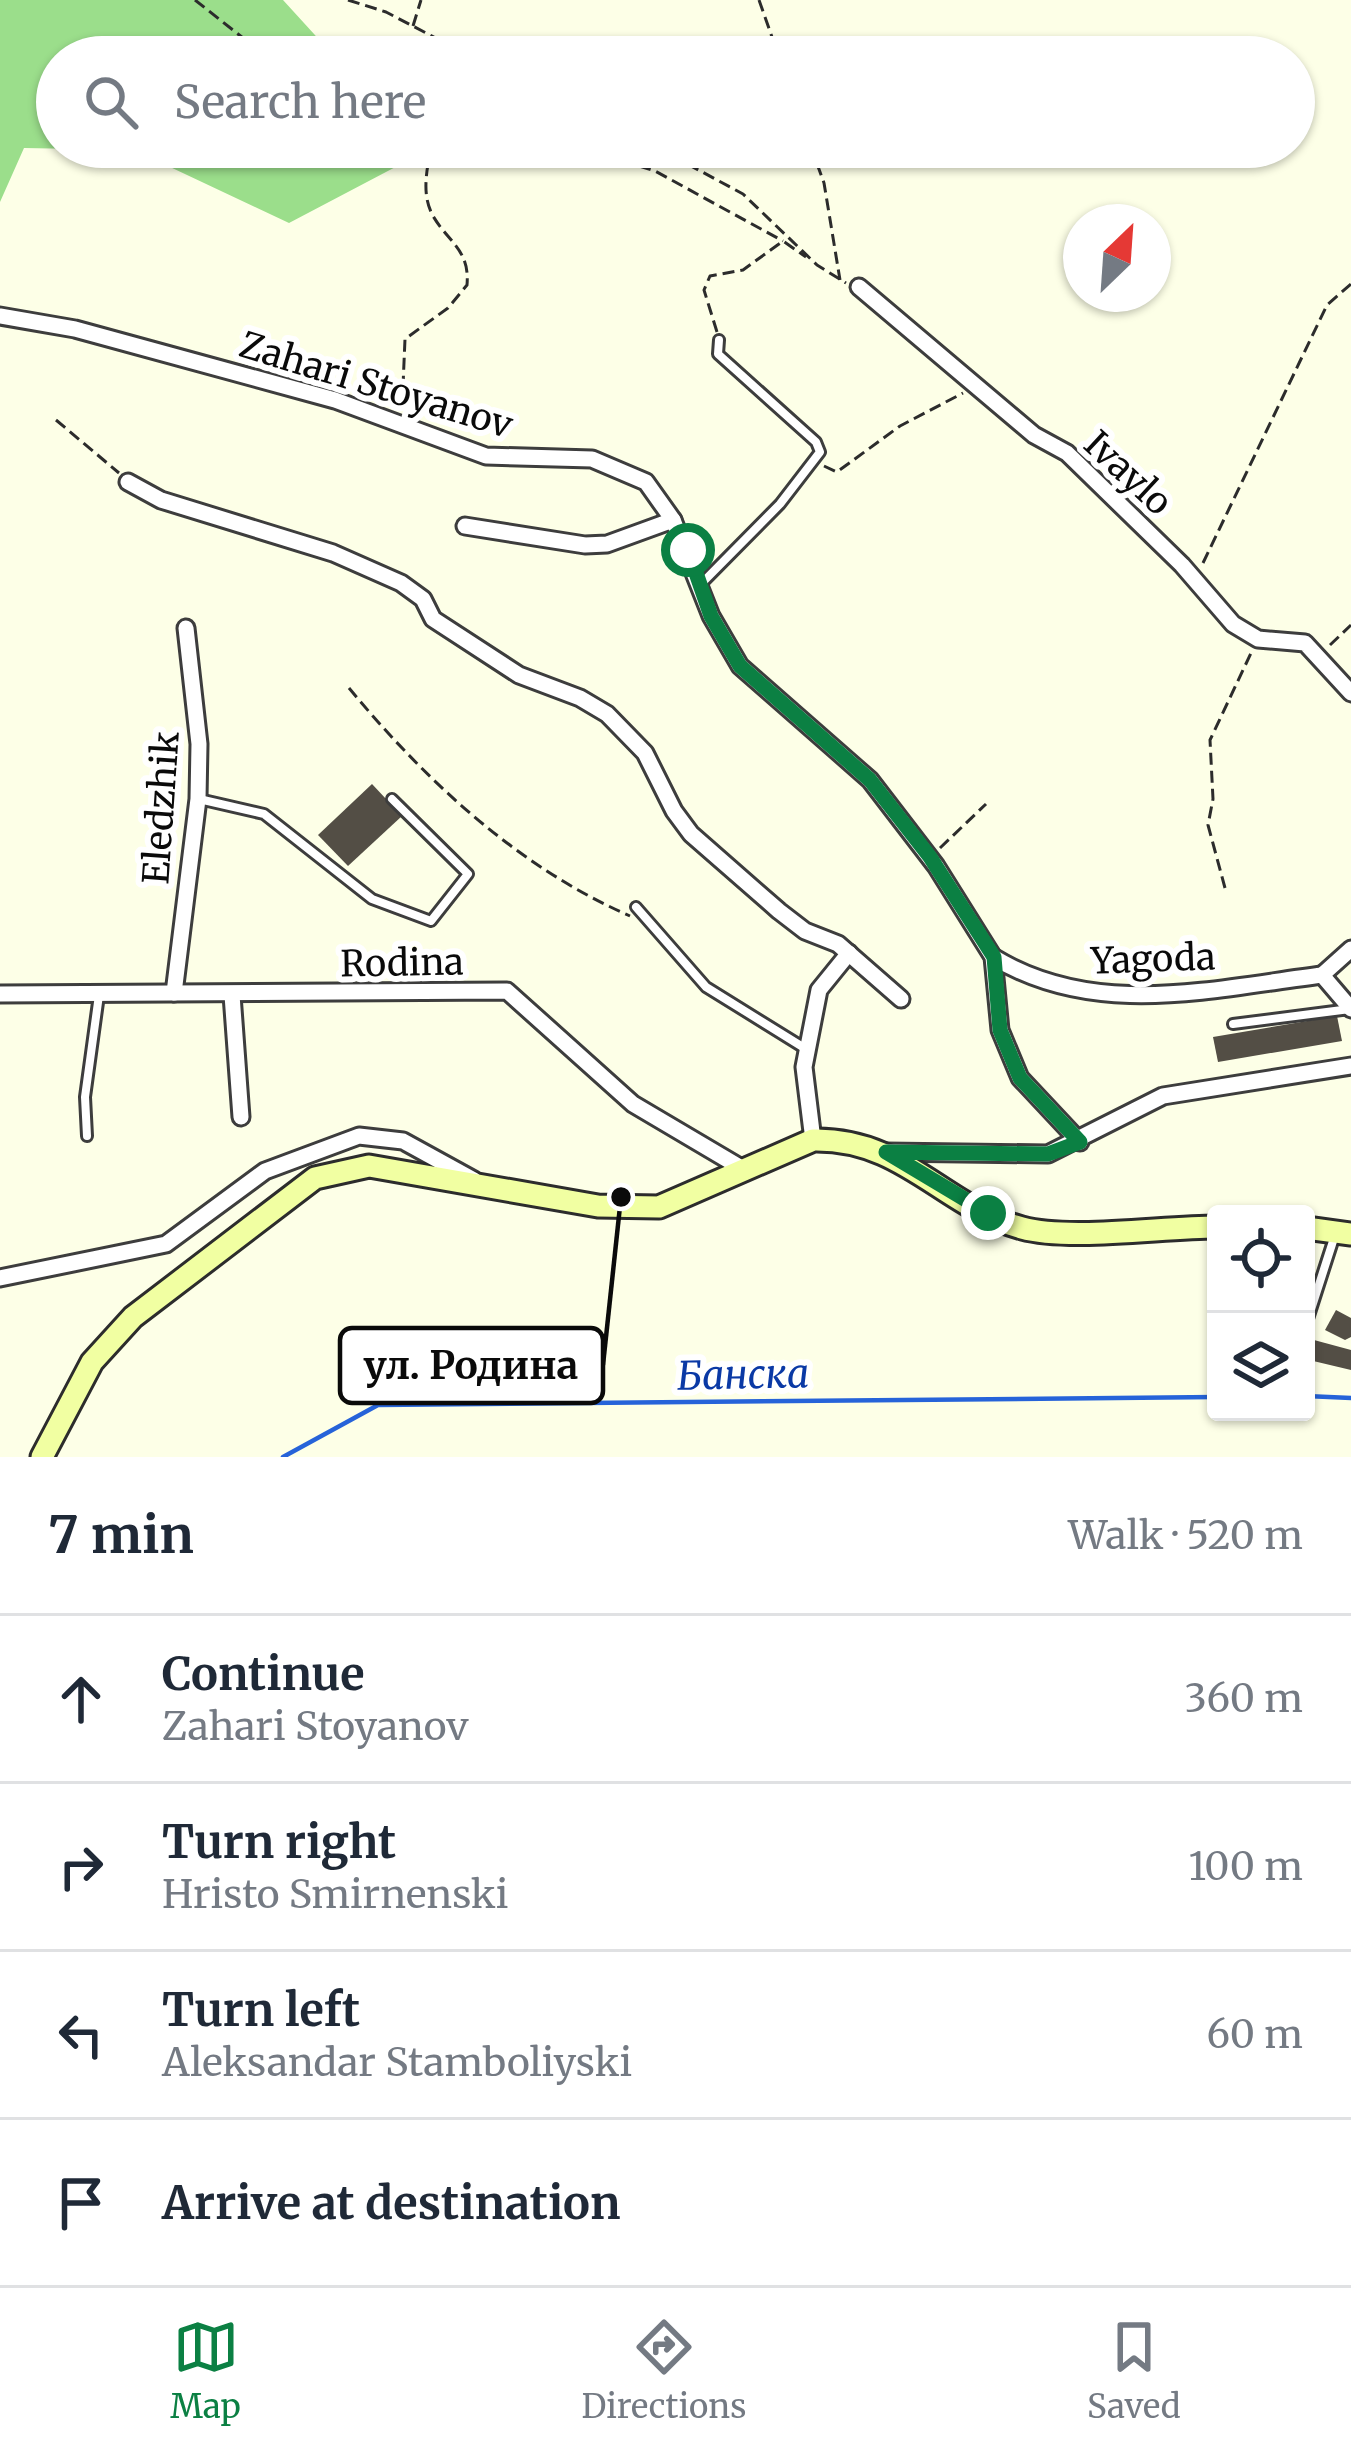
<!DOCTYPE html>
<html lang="en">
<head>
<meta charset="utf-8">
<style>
  body { margin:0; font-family:Merriweather,serif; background:#f6f6f7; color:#1f2937 }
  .controls { position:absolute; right:36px; bottom:36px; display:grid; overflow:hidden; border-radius:12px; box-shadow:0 3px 9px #0004 }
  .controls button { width:108px; height:108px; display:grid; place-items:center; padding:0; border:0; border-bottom:3px solid #e0e1e3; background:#fff; color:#1f2937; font:60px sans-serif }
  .compass { position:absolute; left:1063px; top:204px; width:108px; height:108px; border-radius:50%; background:#fff; box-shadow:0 3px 9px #0004; rotate:25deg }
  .stop { position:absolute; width:36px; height:36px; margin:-27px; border:9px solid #0b8043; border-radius:50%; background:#fff }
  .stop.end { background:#0b8043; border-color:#fff; box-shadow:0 3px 12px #0008 }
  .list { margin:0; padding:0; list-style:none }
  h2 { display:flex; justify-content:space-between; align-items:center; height:156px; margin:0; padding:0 48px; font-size:51px }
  h2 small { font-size:39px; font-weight:400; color:#747a83 }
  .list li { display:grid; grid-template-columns:78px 1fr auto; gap:36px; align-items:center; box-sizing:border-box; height:168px; padding:0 48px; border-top:3px solid #e0e1e3 }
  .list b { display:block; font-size:45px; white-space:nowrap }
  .list p { margin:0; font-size:39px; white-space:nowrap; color:#747a83 }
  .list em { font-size:39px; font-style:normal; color:#747a83 }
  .icon { flex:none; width:66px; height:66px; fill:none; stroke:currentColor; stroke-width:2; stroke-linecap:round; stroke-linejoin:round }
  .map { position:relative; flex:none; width:1351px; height:1457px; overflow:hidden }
  .search { position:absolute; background:#fff; box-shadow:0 3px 9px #0004; left:36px; right:36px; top:36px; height:132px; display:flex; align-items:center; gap:30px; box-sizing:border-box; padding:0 42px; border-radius:66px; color:#747a83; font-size:45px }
  .sheet { height:828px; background:#fff }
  nav { display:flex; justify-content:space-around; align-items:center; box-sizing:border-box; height:168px; border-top:3px solid #e0e1e3; background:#fff; font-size:33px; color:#747a83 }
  nav a { display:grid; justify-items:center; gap:6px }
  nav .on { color:#0b8043 }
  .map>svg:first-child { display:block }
  .forest { fill:#9bde8b }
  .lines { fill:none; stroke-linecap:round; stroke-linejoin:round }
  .stream { stroke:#2663d9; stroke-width:4.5 }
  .building { fill:#534e45 }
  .lane-casing { stroke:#3d3d3d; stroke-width:14 }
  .street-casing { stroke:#3d3d3d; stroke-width:21 }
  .secondary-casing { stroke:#2c2c2c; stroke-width:27 }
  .path { stroke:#2c2c2c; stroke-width:3; stroke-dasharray:12 6; stroke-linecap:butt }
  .lane { stroke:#fff; stroke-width:8 }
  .street { stroke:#fff; stroke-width:15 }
  .secondary { stroke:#f1ffa2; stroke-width:21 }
  .route { stroke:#0b8043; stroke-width:15 }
  .labels { text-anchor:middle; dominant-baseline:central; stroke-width:12; stroke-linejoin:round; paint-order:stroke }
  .street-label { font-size:36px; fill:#0a0a0a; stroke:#fff }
  .water-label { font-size:39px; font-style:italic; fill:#0a39a5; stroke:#fff }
  .leader { fill:none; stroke:#0a0a0a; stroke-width:4.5 }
  .callout-dot { fill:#0a0a0a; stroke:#fff; stroke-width:4.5 }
  .callout { fill:#fff; stroke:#0a0a0a; stroke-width:4.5 }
  .callout-label { font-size:39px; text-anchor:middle; font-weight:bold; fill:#0a0a0a }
</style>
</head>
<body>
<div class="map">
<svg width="1351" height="1457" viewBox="0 0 1351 1457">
  <rect width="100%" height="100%" fill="#fdffe7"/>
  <path class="forest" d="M0,0H283L335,57H57V147H419L424,152L289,223L134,150L24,148L0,202Z"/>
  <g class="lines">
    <g class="stream">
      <path d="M1306,1396L1351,1398"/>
      <path d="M283,1457L378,1405L1216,1397"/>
    </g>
  </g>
  <g class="building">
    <path d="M372,784L402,816L348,866L318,835Z"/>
    <path d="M1337,1016L1342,1041L1218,1062L1213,1037Z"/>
    <path d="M1336,1310L1351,1318V1337L1345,1340L1325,1330Z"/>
    <path d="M1314,1340L1351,1350V1370L1309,1360Z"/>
  </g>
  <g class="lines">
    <g class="lane-casing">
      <g id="lane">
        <path d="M700,585L780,504L820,452L816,442L718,354L719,340"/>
        <path d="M199,799L264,814L372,899L431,921L468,874L392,799"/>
        <path d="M636,907L706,987L806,1049"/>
        <path d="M1233,1024L1350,1009"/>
        <path d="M87,1136L85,1097L99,995"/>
        <path d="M1306,1325L1335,1235"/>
      </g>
    </g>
    <g class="street-casing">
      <g id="street">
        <path d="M859,287L1034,435L1067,453L1182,565L1233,624L1258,639L1305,643L1351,693"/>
        <path d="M0,316L75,329L335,400L486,456L592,459L646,482L673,520L711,616L740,666L870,780L936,866L993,957L1000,1030L1020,1078L1080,1142"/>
        <path d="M128,482L161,500L333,553L401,583L423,599L433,619L519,675L580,698L607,714L645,753L674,811L691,834L779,911L805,931L838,944L901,999"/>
        <path d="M465,526L585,545L607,544L673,520"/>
        <path d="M993,957C1095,1019 1211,989 1322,975"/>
        <path d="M1322,975L1351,1009"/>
        <path d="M1322,975L1351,949"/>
        <path d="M174,993L198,799L199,744L186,628"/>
        <path d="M0,994L507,991L633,1104L743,1169"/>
        <path d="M232,995L241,1117"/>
        <path d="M813,1140L804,1067L819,990L849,953"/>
        <path d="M886,1152L1048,1154L1163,1096L1351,1066"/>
        <path d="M0,1278L166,1244L265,1171L359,1136L403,1141L474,1180"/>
      </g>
    </g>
    <g class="secondary-casing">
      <g id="secondary">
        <path d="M1306,1228L1351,1234"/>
        <path d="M42,1457L92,1362L133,1317L315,1178L369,1166L598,1206L659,1207L813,1140C904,1138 943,1207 1022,1228C1070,1241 1162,1227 1216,1227"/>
      </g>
    </g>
    <g class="path">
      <path d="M195,0L267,57"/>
      <path d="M348,0L386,12L472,57"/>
      <path d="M759,0L779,57"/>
      <path d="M413,26L421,0"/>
      <path d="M480,147L524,159L614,158L655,171L783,241"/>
      <path d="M656,147L743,194L817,265L846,283"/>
      <path d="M811,147L824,183L840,280"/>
      <path d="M717,332L704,290L710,276L743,270L783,241L806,257"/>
      <path d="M395,404L403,386L405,339L448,308L467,285C470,250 449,243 433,216C421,194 427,170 431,147"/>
      <path d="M56,420L119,473"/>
      <path d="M824,466L837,472L900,426L963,393"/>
      <path d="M1203,563L1327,305L1351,284"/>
      <path d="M1330,645L1351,625"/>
      <path d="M349,688C426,781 518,867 630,916"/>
      <path d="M940,848L986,804"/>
      <path d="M1225,888L1208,825L1213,799L1210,740L1252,651"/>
    </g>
    <use href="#lane" class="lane"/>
    <use href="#street" class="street"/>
    <use href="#secondary" class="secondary"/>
  </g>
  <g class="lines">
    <path class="route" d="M688,550L711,616L740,666L870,780L930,857L994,957L1000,1030L1020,1078L1080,1142L1048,1154L886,1152L988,1213"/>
  </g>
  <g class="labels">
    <g class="street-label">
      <text transform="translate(376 385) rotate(17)">Zahari Stoyanov</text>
      <text transform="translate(1128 473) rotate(43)">Ivaylo</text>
      <text transform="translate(161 808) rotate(-86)">Eledzhik</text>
      <text transform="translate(1153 959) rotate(-2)">Yagoda</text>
      <text transform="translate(402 963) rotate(-1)">Rodina</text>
    </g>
    <g class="water-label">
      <text transform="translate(743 1375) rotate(-1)">Банска</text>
    </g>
  </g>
  <path class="leader" d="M621 1197L603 1365"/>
  <circle class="callout-dot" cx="621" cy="1197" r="12"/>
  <rect class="callout" x="340" y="1328" width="263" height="75" rx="12"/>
  <g class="callout-label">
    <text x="471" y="1379">ул. Родина</text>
  </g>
</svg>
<div class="controls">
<button><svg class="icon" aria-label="locate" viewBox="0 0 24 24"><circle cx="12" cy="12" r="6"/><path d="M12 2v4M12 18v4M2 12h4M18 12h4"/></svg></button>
<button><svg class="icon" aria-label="layers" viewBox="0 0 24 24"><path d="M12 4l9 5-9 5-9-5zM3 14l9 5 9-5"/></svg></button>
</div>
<svg class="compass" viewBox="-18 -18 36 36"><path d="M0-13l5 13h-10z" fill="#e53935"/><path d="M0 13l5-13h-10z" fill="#747a83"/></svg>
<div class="stop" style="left:688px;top:550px"></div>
<div class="stop end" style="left:988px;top:1213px"></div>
<div class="search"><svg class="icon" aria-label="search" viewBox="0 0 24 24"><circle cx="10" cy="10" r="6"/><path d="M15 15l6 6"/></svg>Search here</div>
</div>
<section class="sheet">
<h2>7 min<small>Walk · 520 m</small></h2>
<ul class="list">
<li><svg class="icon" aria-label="ahead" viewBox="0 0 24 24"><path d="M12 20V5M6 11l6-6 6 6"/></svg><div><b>Continue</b><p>Zahari Stoyanov</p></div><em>360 m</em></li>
<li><svg class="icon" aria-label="right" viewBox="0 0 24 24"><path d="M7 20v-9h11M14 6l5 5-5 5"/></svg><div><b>Turn right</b><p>Hristo Smirnenski</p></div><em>100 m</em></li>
<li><svg class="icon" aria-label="left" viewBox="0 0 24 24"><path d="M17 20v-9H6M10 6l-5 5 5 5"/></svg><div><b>Turn left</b><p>Aleksandar Stamboliyski</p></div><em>60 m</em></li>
<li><svg class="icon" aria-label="arrive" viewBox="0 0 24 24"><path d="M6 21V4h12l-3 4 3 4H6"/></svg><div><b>Arrive at destination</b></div></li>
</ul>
</section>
<nav>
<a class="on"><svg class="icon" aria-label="map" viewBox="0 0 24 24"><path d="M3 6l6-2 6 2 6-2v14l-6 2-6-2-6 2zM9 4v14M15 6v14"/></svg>Map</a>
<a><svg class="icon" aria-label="directions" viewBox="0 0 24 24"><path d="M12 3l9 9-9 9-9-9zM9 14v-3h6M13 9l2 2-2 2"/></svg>Directions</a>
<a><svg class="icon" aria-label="saved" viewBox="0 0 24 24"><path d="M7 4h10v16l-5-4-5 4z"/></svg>Saved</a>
</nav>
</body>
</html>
